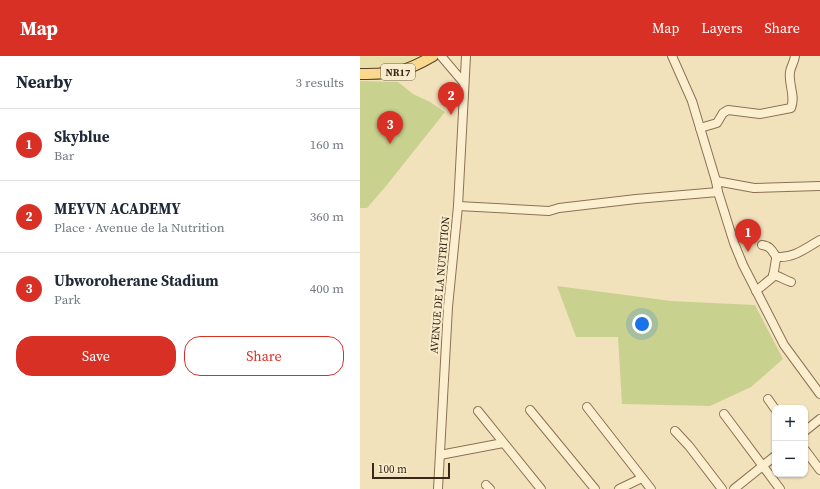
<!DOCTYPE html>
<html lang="en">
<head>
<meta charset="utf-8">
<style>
  body { margin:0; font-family:"Source Serif 4",serif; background:#f6f6f7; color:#1f2937 }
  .controls { position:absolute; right:12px; bottom:12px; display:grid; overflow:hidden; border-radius:8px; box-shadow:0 1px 3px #0004 }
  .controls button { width:36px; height:36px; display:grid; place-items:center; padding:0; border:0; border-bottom:1px solid #e0e1e3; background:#fff; color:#1f2937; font:20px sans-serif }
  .scale { position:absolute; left:12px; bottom:10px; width:78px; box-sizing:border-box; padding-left:4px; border:2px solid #39291a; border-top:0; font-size:11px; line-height:14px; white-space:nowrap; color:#39291a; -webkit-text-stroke:3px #f9eccc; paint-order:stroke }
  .you { position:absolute; left:282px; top:268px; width:14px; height:14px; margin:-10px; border:3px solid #fff; border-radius:50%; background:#1a73e8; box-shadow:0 0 0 6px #1a73e833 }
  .badge { display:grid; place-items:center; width:26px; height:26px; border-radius:50%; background:#d93025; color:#fff; font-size:13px; font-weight:700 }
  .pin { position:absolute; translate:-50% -33px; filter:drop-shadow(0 1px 2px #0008) }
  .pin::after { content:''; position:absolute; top:21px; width:14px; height:12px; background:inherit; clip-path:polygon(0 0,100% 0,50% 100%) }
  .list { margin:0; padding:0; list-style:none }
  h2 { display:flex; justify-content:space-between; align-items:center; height:52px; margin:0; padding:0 16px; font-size:17px }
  h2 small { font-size:13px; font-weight:400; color:#747a83 }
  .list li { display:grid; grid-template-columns:26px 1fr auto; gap:12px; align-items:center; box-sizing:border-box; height:72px; padding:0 16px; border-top:1px solid #e0e1e3 }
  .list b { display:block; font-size:15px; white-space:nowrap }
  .list p { margin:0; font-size:13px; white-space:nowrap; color:#747a83 }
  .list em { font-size:13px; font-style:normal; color:#747a83 }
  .actions { display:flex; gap:8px; padding:12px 16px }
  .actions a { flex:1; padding:9px 0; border:1px solid #d93025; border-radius:16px; text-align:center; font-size:14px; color:#d93025 }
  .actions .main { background:#d93025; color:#fff }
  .map { position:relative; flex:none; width:460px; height:433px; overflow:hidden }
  header { display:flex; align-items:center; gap:24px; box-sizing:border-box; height:56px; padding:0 20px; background:#d93025; color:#fff }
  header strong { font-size:19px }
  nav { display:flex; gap:22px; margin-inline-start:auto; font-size:14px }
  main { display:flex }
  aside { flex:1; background:#fff }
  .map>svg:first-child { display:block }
  .farmland { fill:#e8dea8 }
  .green { fill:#c9d18f }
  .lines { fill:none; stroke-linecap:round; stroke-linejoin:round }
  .minor-casing { stroke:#8b7154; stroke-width:10 }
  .major-casing { stroke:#583f29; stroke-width:12 }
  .minor { stroke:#fcefd0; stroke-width:8 }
  .major { stroke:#fad98e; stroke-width:10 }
  .labels { text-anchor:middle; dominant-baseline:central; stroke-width:4; stroke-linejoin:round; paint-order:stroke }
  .shield { fill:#f9eccc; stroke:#73644f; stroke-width:1 }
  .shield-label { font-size:10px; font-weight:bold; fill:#39291a }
  .street-label { font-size:11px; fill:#39291a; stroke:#f9eccc }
</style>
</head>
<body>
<header>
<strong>Map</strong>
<nav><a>Map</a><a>Layers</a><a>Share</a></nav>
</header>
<main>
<aside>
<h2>Nearby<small>3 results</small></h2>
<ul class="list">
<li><span class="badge">1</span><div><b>Skyblue</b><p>Bar</p></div><em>160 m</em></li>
<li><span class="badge">2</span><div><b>MEYVN ACADEMY</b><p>Place · Avenue de la Nutrition</p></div><em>360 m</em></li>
<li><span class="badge">3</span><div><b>Ubworoherane Stadium</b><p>Park</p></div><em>400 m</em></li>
</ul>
<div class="actions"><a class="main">Save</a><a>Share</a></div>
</aside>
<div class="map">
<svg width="460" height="433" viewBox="0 0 460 433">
  <rect width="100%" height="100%" fill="#f2e2bc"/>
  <path class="farmland" d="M0,0L45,1V0H63L57,14L0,16Z"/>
  <g class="green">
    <path d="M0,25L38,26L53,38L70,46L85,56L26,130L7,152H0Z"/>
    <path d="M197,230L311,245L395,249L423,303L391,331L350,350L262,348L258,281H216Z"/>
  </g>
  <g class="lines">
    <g class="minor-casing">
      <g id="minor">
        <path d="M81,0L104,27"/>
        <path d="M312,0L332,45L356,125L358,136L374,187L383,209L424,289L460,338"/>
        <path d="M340,72L357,67L363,57L368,54L400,58L431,52C436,40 428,28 430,16C431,10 434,7 435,0"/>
        <path d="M356,125L394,132L460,130"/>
        <path d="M98,150L189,155L199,152L276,143L358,136"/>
        <path d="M402,189C411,190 412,195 417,202"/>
        <path d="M413,219C420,220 424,224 431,226"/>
        <path d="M396,235L413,221L416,203L418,201C434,202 446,192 460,184"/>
        <path d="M408,343L415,353"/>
        <path d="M227,351L291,433"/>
        <path d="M170,354L235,433"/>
        <path d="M118,355L181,433"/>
        <path d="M364,358L420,433"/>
        <path d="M315,375L329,390L362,433"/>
        <path d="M445,375L460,363"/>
        <path d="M445,394L460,414"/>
        <path d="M80,399L143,387"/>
        <path d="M126,429L130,433"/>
        <path d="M78,433L88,251L98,150L106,0"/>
        <path d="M259,433L282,422"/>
        <path d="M374,433L415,400"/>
      </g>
    </g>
    <g class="major-casing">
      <path id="major" d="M0,18C33,18 44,17 73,0"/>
    </g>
    <use href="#minor" class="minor"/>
    <use href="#major" class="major"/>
  </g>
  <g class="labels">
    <rect class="shield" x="21" y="8" width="34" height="16" rx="3"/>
    <g class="shield-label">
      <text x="38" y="16">NR17</text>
    </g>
    <g class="street-label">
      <text transform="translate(80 229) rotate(-85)">AVENUE DE LA NUTRITION</text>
    </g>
  </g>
</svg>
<div class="controls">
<button>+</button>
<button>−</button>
</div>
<div class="scale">100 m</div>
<div class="you"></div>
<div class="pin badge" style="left:388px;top:196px">1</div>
<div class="pin badge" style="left:91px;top:59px">2</div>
<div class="pin badge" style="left:30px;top:88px">3</div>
</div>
</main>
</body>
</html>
